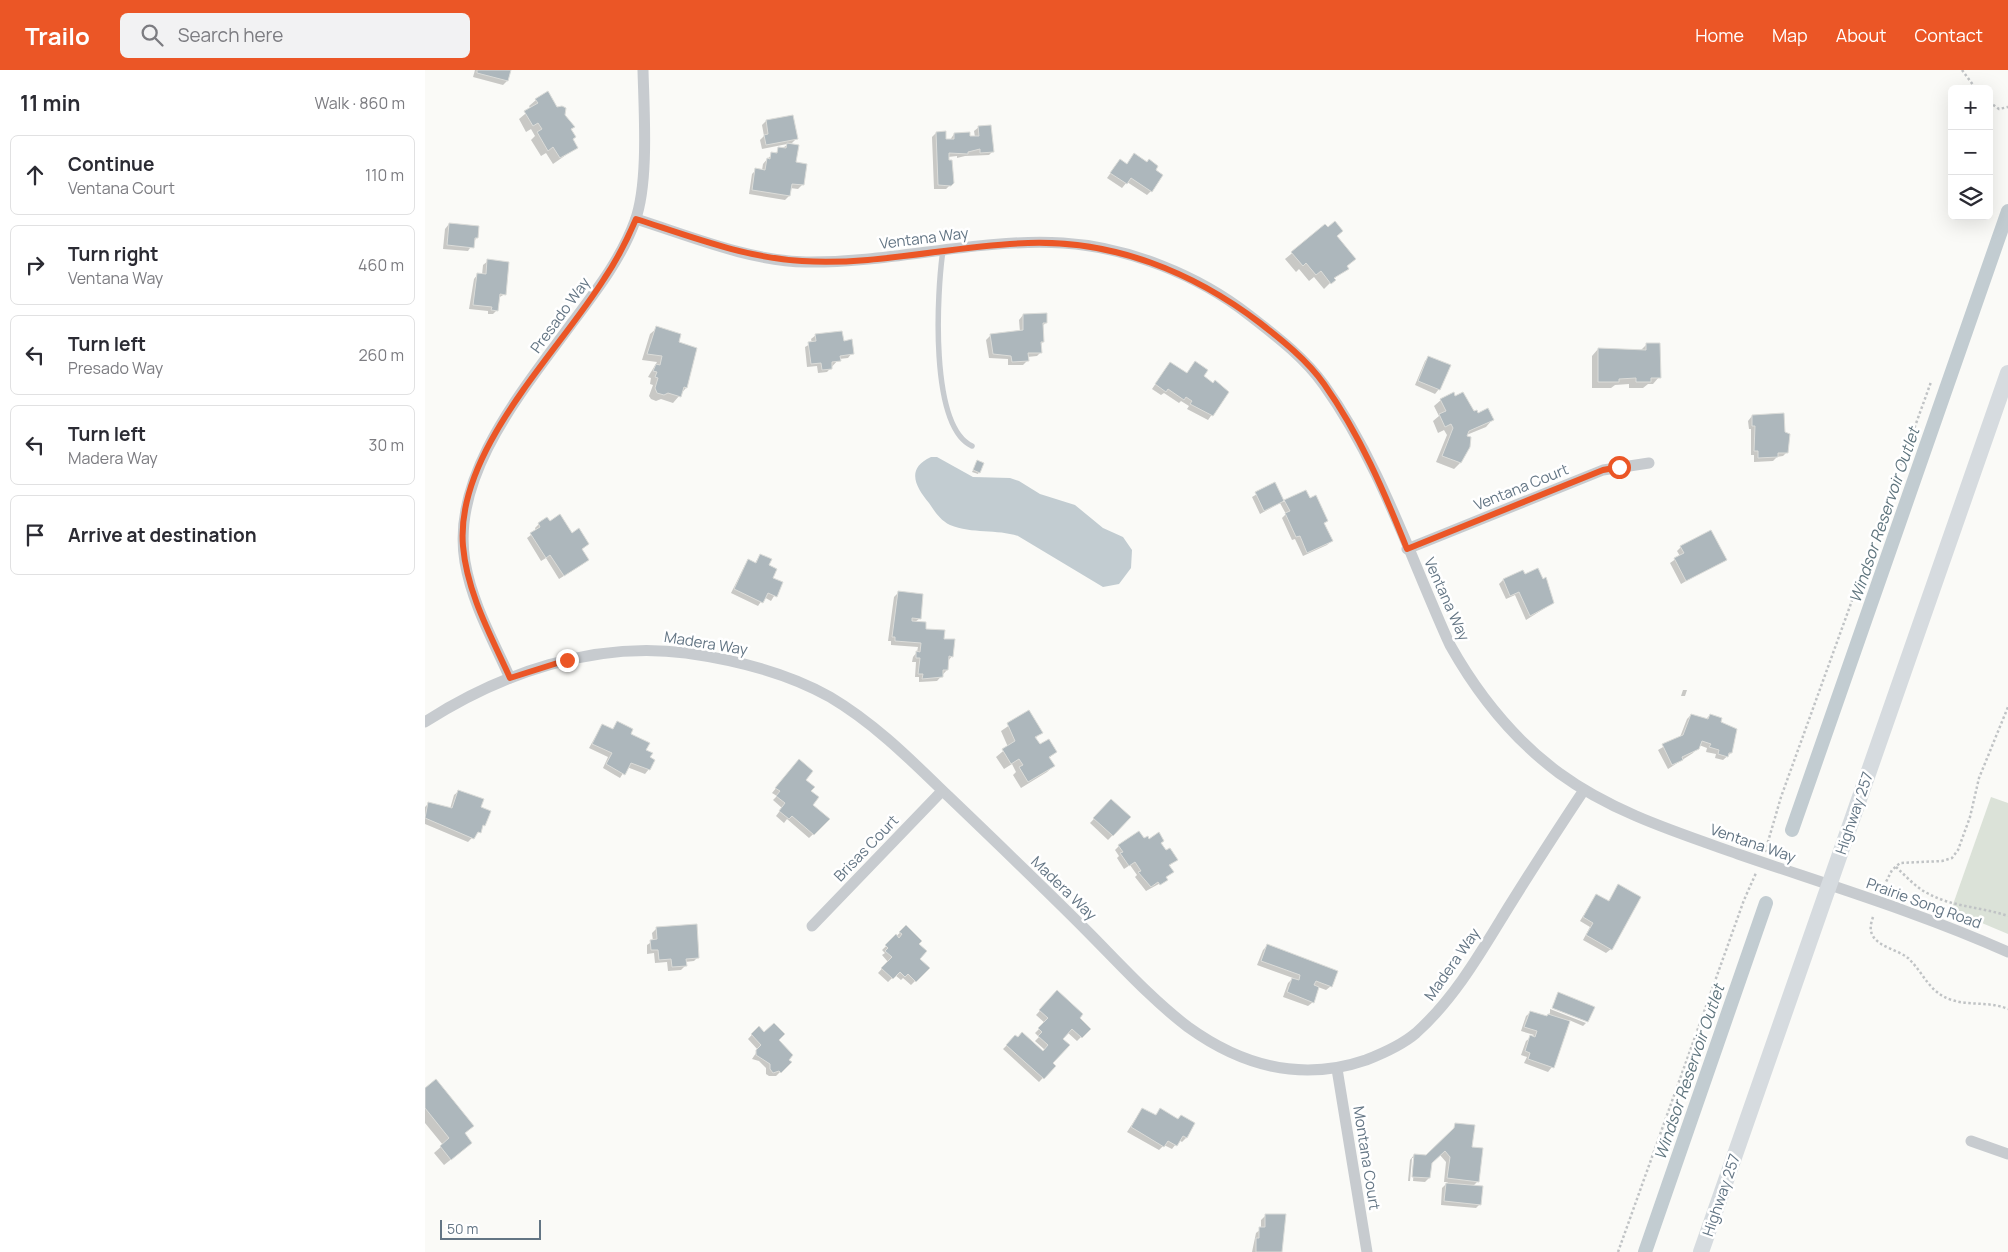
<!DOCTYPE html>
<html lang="en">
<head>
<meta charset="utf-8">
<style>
  body { margin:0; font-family:Manrope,sans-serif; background:#f2f2f3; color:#2b2b33 }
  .controls { position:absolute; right:15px; top:15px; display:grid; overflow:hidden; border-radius:8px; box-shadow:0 5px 20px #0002 }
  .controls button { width:45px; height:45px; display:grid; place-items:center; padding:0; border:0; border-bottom:1px solid #e1e1e2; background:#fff; color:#2b2b33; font:25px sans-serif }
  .scale { position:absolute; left:15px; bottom:12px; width:101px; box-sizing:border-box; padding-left:5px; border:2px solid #637584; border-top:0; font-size:14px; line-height:18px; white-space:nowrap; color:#637584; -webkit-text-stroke:4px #fff; paint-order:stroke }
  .stop { position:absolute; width:15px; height:15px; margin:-11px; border:4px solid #eb5626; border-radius:50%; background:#fff }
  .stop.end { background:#eb5626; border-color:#fff; box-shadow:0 1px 5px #0008 }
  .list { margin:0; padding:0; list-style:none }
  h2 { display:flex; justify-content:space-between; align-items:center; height:65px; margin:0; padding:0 20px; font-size:21px }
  h2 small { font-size:16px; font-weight:400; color:#7c7c81 }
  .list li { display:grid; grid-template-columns:32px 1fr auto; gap:15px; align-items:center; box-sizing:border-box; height:80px; margin:0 10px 10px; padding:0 10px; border:1px solid #e1e1e2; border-radius:8px }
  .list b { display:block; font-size:19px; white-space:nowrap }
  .list p { margin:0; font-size:16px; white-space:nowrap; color:#7c7c81 }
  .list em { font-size:16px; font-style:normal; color:#7c7c81 }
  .icon { flex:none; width:28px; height:28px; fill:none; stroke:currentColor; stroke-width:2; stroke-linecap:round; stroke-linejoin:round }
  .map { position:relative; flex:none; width:1583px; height:1182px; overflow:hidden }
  header { display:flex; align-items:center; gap:30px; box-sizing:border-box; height:70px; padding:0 25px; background:#eb5626; color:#fff }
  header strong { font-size:24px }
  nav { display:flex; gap:28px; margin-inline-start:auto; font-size:18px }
  .search { width:350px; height:45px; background:#f2f2f3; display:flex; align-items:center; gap:12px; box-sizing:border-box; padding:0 18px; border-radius:8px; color:#7c7c81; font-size:19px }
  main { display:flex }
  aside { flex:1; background:#fff }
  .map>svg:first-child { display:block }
  .green { fill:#dbe2d8 }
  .water { fill:#c2ccd1 }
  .shadow { fill:#0003 }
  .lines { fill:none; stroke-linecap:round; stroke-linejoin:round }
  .canal { stroke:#c2ccd1; stroke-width:14 }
  .building { fill:#adb7bc; stroke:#dbdcd9 }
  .path { stroke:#c0c3c5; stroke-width:2.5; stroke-dasharray:2.5 2.5; stroke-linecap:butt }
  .service { stroke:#c7cbcf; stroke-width:5.5 }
  .minor { stroke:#c7cbcf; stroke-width:11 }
  .secondary { stroke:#d6dbdf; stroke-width:16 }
  .route { stroke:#eb5626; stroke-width:6 }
  .labels { text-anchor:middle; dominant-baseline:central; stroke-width:5; stroke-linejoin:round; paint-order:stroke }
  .street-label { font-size:15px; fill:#637584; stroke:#fff }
  .water-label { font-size:16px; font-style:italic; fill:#5e747d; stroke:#fff }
</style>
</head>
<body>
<header>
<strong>Trailo</strong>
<div class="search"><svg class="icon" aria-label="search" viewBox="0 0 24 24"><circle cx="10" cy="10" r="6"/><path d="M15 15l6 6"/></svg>Search here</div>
<nav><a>Home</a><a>Map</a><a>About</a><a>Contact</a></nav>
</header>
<main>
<aside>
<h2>11 min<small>Walk · 860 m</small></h2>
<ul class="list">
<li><svg class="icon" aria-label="ahead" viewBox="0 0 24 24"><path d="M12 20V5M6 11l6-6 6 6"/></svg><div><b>Continue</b><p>Ventana Court</p></div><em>110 m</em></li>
<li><svg class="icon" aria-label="right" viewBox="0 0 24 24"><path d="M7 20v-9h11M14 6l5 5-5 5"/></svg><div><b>Turn right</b><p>Ventana Way</p></div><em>460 m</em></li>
<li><svg class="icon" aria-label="left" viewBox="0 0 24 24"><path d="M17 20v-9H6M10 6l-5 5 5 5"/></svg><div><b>Turn left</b><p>Presado Way</p></div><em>260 m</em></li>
<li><svg class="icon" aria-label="left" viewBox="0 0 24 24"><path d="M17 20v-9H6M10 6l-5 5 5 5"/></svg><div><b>Turn left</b><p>Madera Way</p></div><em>30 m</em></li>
<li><svg class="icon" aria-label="arrive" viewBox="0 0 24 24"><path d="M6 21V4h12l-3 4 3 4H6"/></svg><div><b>Arrive at destination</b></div></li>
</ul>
</aside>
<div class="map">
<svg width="1583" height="1182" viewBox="0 0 1583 1182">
  <rect width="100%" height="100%" fill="#fafaf7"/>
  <path class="green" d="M1566,727L1583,733V864L1526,840Z"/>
  <path class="water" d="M506,387H512L548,407L585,408L594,411L615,424L650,435L678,458L698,467L707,480L706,498L694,514L678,517L593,466C572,459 547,464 525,455C515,450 510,442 504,433C491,417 480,399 506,387Z"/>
  <g class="shadow">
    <path d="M50,0H85L82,11L78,15L48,7Z"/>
    <path d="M111,30L131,38L138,46L151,78L128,94L121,83L116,86L106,70L110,66L106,59L101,62L94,49L106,39L104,36Z"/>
    <path d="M341,51L371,69L367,73L337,79L335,70L339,66L337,55Z"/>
    <path d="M554,57L568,81L564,85L540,86L532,88V86L523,87L527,113L521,119H509L507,67L511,63L520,70H525L529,64L550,67L549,61Z"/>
    <path d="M362,75L377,115L373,119L365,118L364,126L360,130L324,124L327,104L331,100H337L338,94L343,88Z"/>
    <path d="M705,89L726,121L722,125L702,112L697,118L682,108L695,90L702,95Z"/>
    <path d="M24,154L52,167L43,181L18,179L20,159Z"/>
    <path d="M900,156L929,189L899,219L889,207L884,211L874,199L871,202L860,189Z"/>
    <path d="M63,191L80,224L73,228L72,240L68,244H63V241L44,239L49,209L53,204L57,205L58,195Z"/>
    <path d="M598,245L621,253L617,256L618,272L615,275L616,282L612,286L602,287V291L598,295H583V289L564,288L561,270L565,266L595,262L594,250Z"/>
    <path d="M232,258L252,273L271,279L261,318L248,333L236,329L231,331L226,329L224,326L228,315L225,314L226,308L223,307L232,292L217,290L225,264Z"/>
    <path d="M391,265L418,272L427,283L423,288L414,289L402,302L393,303L392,296L382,297L380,277L387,273L386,269Z"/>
    <path d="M1222,274L1234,307L1228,314H1223L1218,318H1204V314L1190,315L1186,318H1167V286L1173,279L1215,281Z"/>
    <path d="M1004,287L1014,319L1010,324L990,315L1000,291Z"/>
    <path d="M770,293L777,307L802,323L783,350L762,339L764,336L756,331L754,333L739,323L736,325L727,319L742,297L761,304Z"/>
    <path d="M1030,327L1048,343L1067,350L1061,357L1039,366L1035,393L1029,399L1011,392L1022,365L1019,360L1013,363L1008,351L1014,346L1009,336L1016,330Z"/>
    <path d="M1327,346L1362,382L1358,386L1352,387L1348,391L1329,392V385H1326V359H1324L1323,351Z"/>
    <path d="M552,392L554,402L553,404L547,402Z"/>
    <path d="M849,414L858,432L884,430L901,451L898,454L906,471L902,475L878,486L870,469L867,470L857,448L861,444L855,433L835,444L827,427Z"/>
    <path d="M114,454L147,464L163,474L156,480L158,494L134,509L121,488L116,491L102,468L111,461L110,458Z"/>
    <path d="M1256,477L1300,489L1256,514L1245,493L1255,486L1252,481Z"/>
    <path d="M335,485L347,508L357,513L346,531L339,527L333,536L306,523L320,495L324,490L330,493Z"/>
    <path d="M1078,510L1128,533L1101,550L1090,525L1081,529L1074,514Z"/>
    <path d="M473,523L495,548L490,552L518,570L527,586L523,591L522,600L512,611L494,612V607H490L491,592H487L488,587L492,582L493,577L466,575V571H463L469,527Z"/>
    <path d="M1258,620H1262L1260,626H1256Z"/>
    <path d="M604,642L616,662L610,669L615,676L631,682L624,688L628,696L622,702L596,718L588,705L591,702L587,694L579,699L571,687L583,677L576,661Z"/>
    <path d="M1266,645L1280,650L1285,645L1295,652L1306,683L1298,690L1290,688L1291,684L1281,682L1282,678L1274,675L1268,683L1243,699L1233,680L1255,667L1262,649Z"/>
    <path d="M192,653L224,688V699L220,704L202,697L195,708L178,698L183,687L164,678L177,655L187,660Z"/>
    <path d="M370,695L379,710L386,735L403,750L384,768L362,749L359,753L351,746L357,738L348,730L352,726L347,723Z"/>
    <path d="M34,721L54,738L59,755L43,772L0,754V737L3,734L25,739L29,725Z"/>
    <path d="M686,731L704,748L683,770L665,753Z"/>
    <path d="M718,770L735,774L740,782L751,790L744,796L747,802L740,808L741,810L721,821L710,807L712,805L705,795L699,799L692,788L694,786L690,780L694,776Z"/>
    <path d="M1194,816L1186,879L1181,883L1158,870L1165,857L1155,851L1171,825L1183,832Z"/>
    <path d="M481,857L493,889L503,898L486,915L478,908L476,910L470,905L463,912L453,903L463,892L457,885L460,883L457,880Z"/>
    <path d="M232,858L273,887L269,891L260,892V896L256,900L243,901L242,892L230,893L229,883L222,884V875L228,871L227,863Z"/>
    <path d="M842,876L906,916L901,920L893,917L888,932L883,936L858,927L863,913L868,908L832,895L838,880Z"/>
    <path d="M632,922L664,959L652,971L642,962L636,969L626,993L629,996L614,1012L578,979L590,967L618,982L620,980L610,971L614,967L610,963L620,953L611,945Z"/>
    <path d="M1125,939L1161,953L1158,956L1144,950L1127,997L1123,1002L1099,993L1102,987L1096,985L1101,971L1109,965L1096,961L1101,946L1106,942L1121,947L1125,943Z"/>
    <path d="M333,958L339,964L352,970L365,992L351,1006H344L341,1004V998L334,991L327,989L333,980L323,969Z"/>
    <path d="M0,1019L39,1079L19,1095L9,1083L18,1075L0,1053Z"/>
    <path d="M717,1039L730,1046L735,1040L753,1050L769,1054L761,1068L757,1072L754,1070L747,1079L739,1075L734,1080L702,1062Z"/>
    <path d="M1031,1055L1046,1078L1053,1111L1048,1116L1055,1134L1051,1138L1016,1135L1017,1118L1023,1112H1019L1021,1092L1015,1085L1005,1093L1004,1108L1000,1112L988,1111L990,1088H987L985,1111H983L985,1090L989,1085L1001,1087L1026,1063Z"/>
    <path d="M841,1145H860L856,1182H827L831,1163L836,1159V1150Z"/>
  </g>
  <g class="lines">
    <g class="canal">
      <path d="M1367,760L1583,141"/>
      <path d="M1220,1182L1341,833"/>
    </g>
  </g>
  <g class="building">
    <path d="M52,0H86L83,11L52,3Z"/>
    <path d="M123,21L132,37L137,36L141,38L140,45L150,57L146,59L151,67L148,69L153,78L135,88L128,77L123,81L112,62L117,59L113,53L108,56L99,41L113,33L110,29Z"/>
    <path d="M368,45L373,69L341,75L339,65L343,64L341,50Z"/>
    <path d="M566,55L569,82L555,83V79L543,82V84L524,83V90H527L529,113L526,116L513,115L511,62L521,61V69H529V63L545,62V66H554L553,56Z"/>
    <path d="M362,73L374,75L371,92L382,94L379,115L367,114L365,126L327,120L330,98L340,100L342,88L345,89L346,82L352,83L353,77L361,78Z"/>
    <path d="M709,83L722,92L724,89L733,96L731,100L738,105L727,122L706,108L702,114L685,103L695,89L702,94Z"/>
    <path d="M910,151L918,161L912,166L931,189L922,196L924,199L909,208L911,210L906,214L896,201L891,205L881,193L878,196L866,182L900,154L903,157Z"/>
    <path d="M24,153L54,156L53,168H50L49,178L22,175Z"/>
    <path d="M62,189L84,192L81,225L75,224L73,241L66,240L67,237L48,235L52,203L61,204Z"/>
    <path d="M622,243V253H618L619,272H616L617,283H603L604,291L587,292L586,286L568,284L565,264L598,260V244Z"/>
    <path d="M231,256L256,264L254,272L272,278L262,318L259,317L256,327L243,323L239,325L232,323L230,318L233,308L230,307L232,302L228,301L231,294L235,295L237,286L222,284Z"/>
    <path d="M417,261L419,271L427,269L429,284L415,286L416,291L407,292V299L397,300L396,293L386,294L383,272L391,271L390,264Z"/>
    <path d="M1221,273H1235L1236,308H1226V312H1211V308L1194,309V312H1173V278L1221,280Z"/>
    <path d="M1003,286L1026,295L1015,320L993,311Z"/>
    <path d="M770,291L783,300L779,306L788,313L790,310L804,322L788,346L765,334L767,331L761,327L759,330L743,319L741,322L730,314L745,292L762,303Z"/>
    <path d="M1029,322L1030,326L1038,322L1049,341L1052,340L1053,343L1063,338L1069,350L1044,361L1042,366L1046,367L1045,377L1036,393L1017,386L1028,358L1026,354L1020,357L1014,344L1021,341L1015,329Z"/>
    <path d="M1359,343L1360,362L1365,364L1363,383H1353V387L1333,388V381H1329L1330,356H1327V345Z"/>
    <path d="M552,390L559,393L555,403L548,400Z"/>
    <path d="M850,412L859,431L839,441L830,422Z"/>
    <path d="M881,420L885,428L891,425L903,451L899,453L908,471L882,483L875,466L871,467L860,443L865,441L859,430Z"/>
    <path d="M135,444L147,463L154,458L164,474L157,479L164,490L139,506L125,485L121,488L105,463L115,457L113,453L122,447L125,451Z"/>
    <path d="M1286,460L1302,490L1261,511L1249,488L1259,483L1255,476Z"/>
    <path d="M335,484L347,489L344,495L352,499L348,508L358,512L352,527L343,523L338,533L309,519L323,489L331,493Z"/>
    <path d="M1113,498L1118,509L1121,507L1129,533L1105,546L1094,522L1085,526L1078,509L1098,500L1100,504Z"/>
    <path d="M473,521L498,524L496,549L487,548V551L501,552V559L520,560L519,569H530L528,587L524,586L523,600H518V607L497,609L498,604H493L495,588H491V581L495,582L496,573L470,571V567H467Z"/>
    <path d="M604,640L618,663L610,667L615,674L624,669L632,682L624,687L630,696L603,712L594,697L598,695L594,689L586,694L577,679L590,671L582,653Z"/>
    <path d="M1266,644L1283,649L1285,644L1297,648L1296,652L1312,659L1307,683H1304L1303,687L1293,684L1294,680L1284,677L1286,674L1277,671L1274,679L1257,687L1258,690L1247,695L1237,674L1258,665Z"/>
    <path d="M192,651L208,659L206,664L225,673L221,680L228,683L225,687L230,690L225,700L206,693L200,705L181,694L187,683L167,674L177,654L188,659Z"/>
    <path d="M374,689L388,701L381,710L390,717L386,721L394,727L388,735L405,749L389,765L367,746L364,749L354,741L360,733L351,726L355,721L350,718Z"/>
    <path d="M33,720L59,729L56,737L66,741L60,756L58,755L56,763L53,762L49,769L0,748L3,732L27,738Z"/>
    <path d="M686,729L706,747L688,766L668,748Z"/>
    <path d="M714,761L719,768L723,766L724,769L734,762L739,771L736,773L741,780L745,778L753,790L744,795L749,802L741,807L743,810L735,815L733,812L726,817L713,802L716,801L710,792L704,796L695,783L698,782L693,775Z"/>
    <path d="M1193,814L1216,827L1187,880L1161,865L1168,853L1158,847L1171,824L1184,831Z"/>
    <path d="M272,854L274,888L261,889L262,896L247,897L246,889L234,890L233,880H226L225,870L232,869L231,857Z"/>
    <path d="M481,855L497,871L494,874L502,881L495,889L505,898L491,912L483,904L480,907L475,902L468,909L456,898L467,887L460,881L463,878L460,875L471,864L474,868L477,864L474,862Z"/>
    <path d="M842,874L913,901L907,917L891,911L889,915L894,917L889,933L862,922L867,908L874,910L875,905L836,891Z"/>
    <path d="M632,920L658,944L655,948L666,959L657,968L647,959L638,969L645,975L628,993L631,996L619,1009L581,975L590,965L593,967L597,962L618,981L623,975L613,966L617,962L613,958L623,948L614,940Z"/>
    <path d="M1133,922L1170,937L1163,952L1127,938Z"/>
    <path d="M1105,941L1122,946L1123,944L1145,951L1129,998L1103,989L1105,983L1100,981L1105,965L1110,967L1112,961L1099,957Z"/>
    <path d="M349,953L360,964L354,970L368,985L364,990L367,992L356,1003L354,1001L348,1003L345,999V994L331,985V980L336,975L326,964L334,956L339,962Z"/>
    <path d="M11,1009L49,1056L40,1063L47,1073L26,1090L15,1076L24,1068L0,1038V1018Z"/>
    <path d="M717,1038L731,1045L735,1038L753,1049L756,1045L770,1053L762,1068L758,1066L752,1076L743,1071L739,1077L706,1057Z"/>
    <path d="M1030,1053L1050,1055L1047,1077L1058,1078L1054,1112L1022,1108L1025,1087L1020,1081L1007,1093L1005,1108L987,1107L989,1084L1001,1085L1029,1058Z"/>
    <path d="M1021,1113L1058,1116L1056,1135L1019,1131Z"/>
    <path d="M840,1144H861L857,1182H831V1168H834V1157H840Z"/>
  </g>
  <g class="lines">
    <g class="path">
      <path d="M1537,0L1551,19"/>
      <path d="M1564,32L1574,39L1583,37"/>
      <path d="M1340,782L1356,727L1506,312"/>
      <path d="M1471,797C1481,806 1491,818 1504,824C1528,837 1557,837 1583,846"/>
      <path d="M1459,816L1467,800L1475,793L1517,791L1527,788L1533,780L1545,747L1554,708L1583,637"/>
      <path d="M1448,847C1446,853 1444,860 1448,866C1454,877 1473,880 1483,888C1499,903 1504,923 1527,930C1545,936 1564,931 1583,939"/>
      <path d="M1193,1182L1319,830L1331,803"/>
    </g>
    <path class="service" d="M518,180C512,221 504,356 547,376"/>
    <g class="minor">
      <path d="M211,149C265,166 324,191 381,192C467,193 552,168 638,173C703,177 773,205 824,245C851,266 879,287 899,315C955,393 985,487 1025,575C1053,625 1087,668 1134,703C1187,742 1251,762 1313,784C1403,815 1496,843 1583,882"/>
      <path d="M982,479L1178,400L1224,393"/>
      <path d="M85,608C68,570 47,533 40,492C25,405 99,319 147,253C171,221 196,189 210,151C224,113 219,41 218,0"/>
      <path d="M0,652C76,603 169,571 261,583C311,590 361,602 405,627C449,653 485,689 521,724C568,769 614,813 660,859C693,892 726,929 763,957C817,996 877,1012 941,990C959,983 977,975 991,963C1030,928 1056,882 1083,838C1108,798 1133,759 1159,720"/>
      <path d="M387,856L517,721"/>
      <path d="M912,999L942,1182"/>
      <path d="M1546,1071L1583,1084"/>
    </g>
    <path class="secondary" d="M1276,1182L1583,303"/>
  </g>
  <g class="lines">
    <path class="route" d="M142,590L85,608C66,566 42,523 38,476C30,381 132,284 179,209C192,190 202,170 211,149C264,166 321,188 377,191C453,196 528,175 603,173C689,170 768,202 835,253C858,271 882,290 899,314C935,365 959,421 982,479L1178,400L1194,397"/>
  </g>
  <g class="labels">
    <g class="street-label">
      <text transform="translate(499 168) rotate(-7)">Ventana Way</text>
      <text transform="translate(135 245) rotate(-54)">Presado Way</text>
      <text transform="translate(1096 417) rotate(-22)">Ventana Court</text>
      <text transform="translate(1022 529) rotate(66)">Ventana Way</text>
      <text transform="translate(281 573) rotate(9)">Madera Way</text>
      <text transform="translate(1429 743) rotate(-71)">Highway 257</text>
      <text transform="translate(1328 773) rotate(19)">Ventana Way</text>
      <text transform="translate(441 778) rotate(-46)">Brisas Court</text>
      <text transform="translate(639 818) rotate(44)">Madera Way</text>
      <text transform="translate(1499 833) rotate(20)">Prairie Song Road</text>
      <text transform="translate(1027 894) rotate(-55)">Madera Way</text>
      <text transform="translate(942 1088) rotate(81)">Montana Court</text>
      <text transform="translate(1296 1125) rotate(-71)">Highway 257</text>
    </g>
    <g class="water-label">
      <text transform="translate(1459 445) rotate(-71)">Windsor Reservoir Outlet</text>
      <text transform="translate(1264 1002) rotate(-71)">Windsor Reservoir Outlet</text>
    </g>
  </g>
</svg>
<div class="controls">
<button>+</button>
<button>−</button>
<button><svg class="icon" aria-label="layers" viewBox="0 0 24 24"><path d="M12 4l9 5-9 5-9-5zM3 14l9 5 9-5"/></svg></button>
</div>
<div class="scale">50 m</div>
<div class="stop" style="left:1194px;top:397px"></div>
<div class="stop end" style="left:142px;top:590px"></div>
</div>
</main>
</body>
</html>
